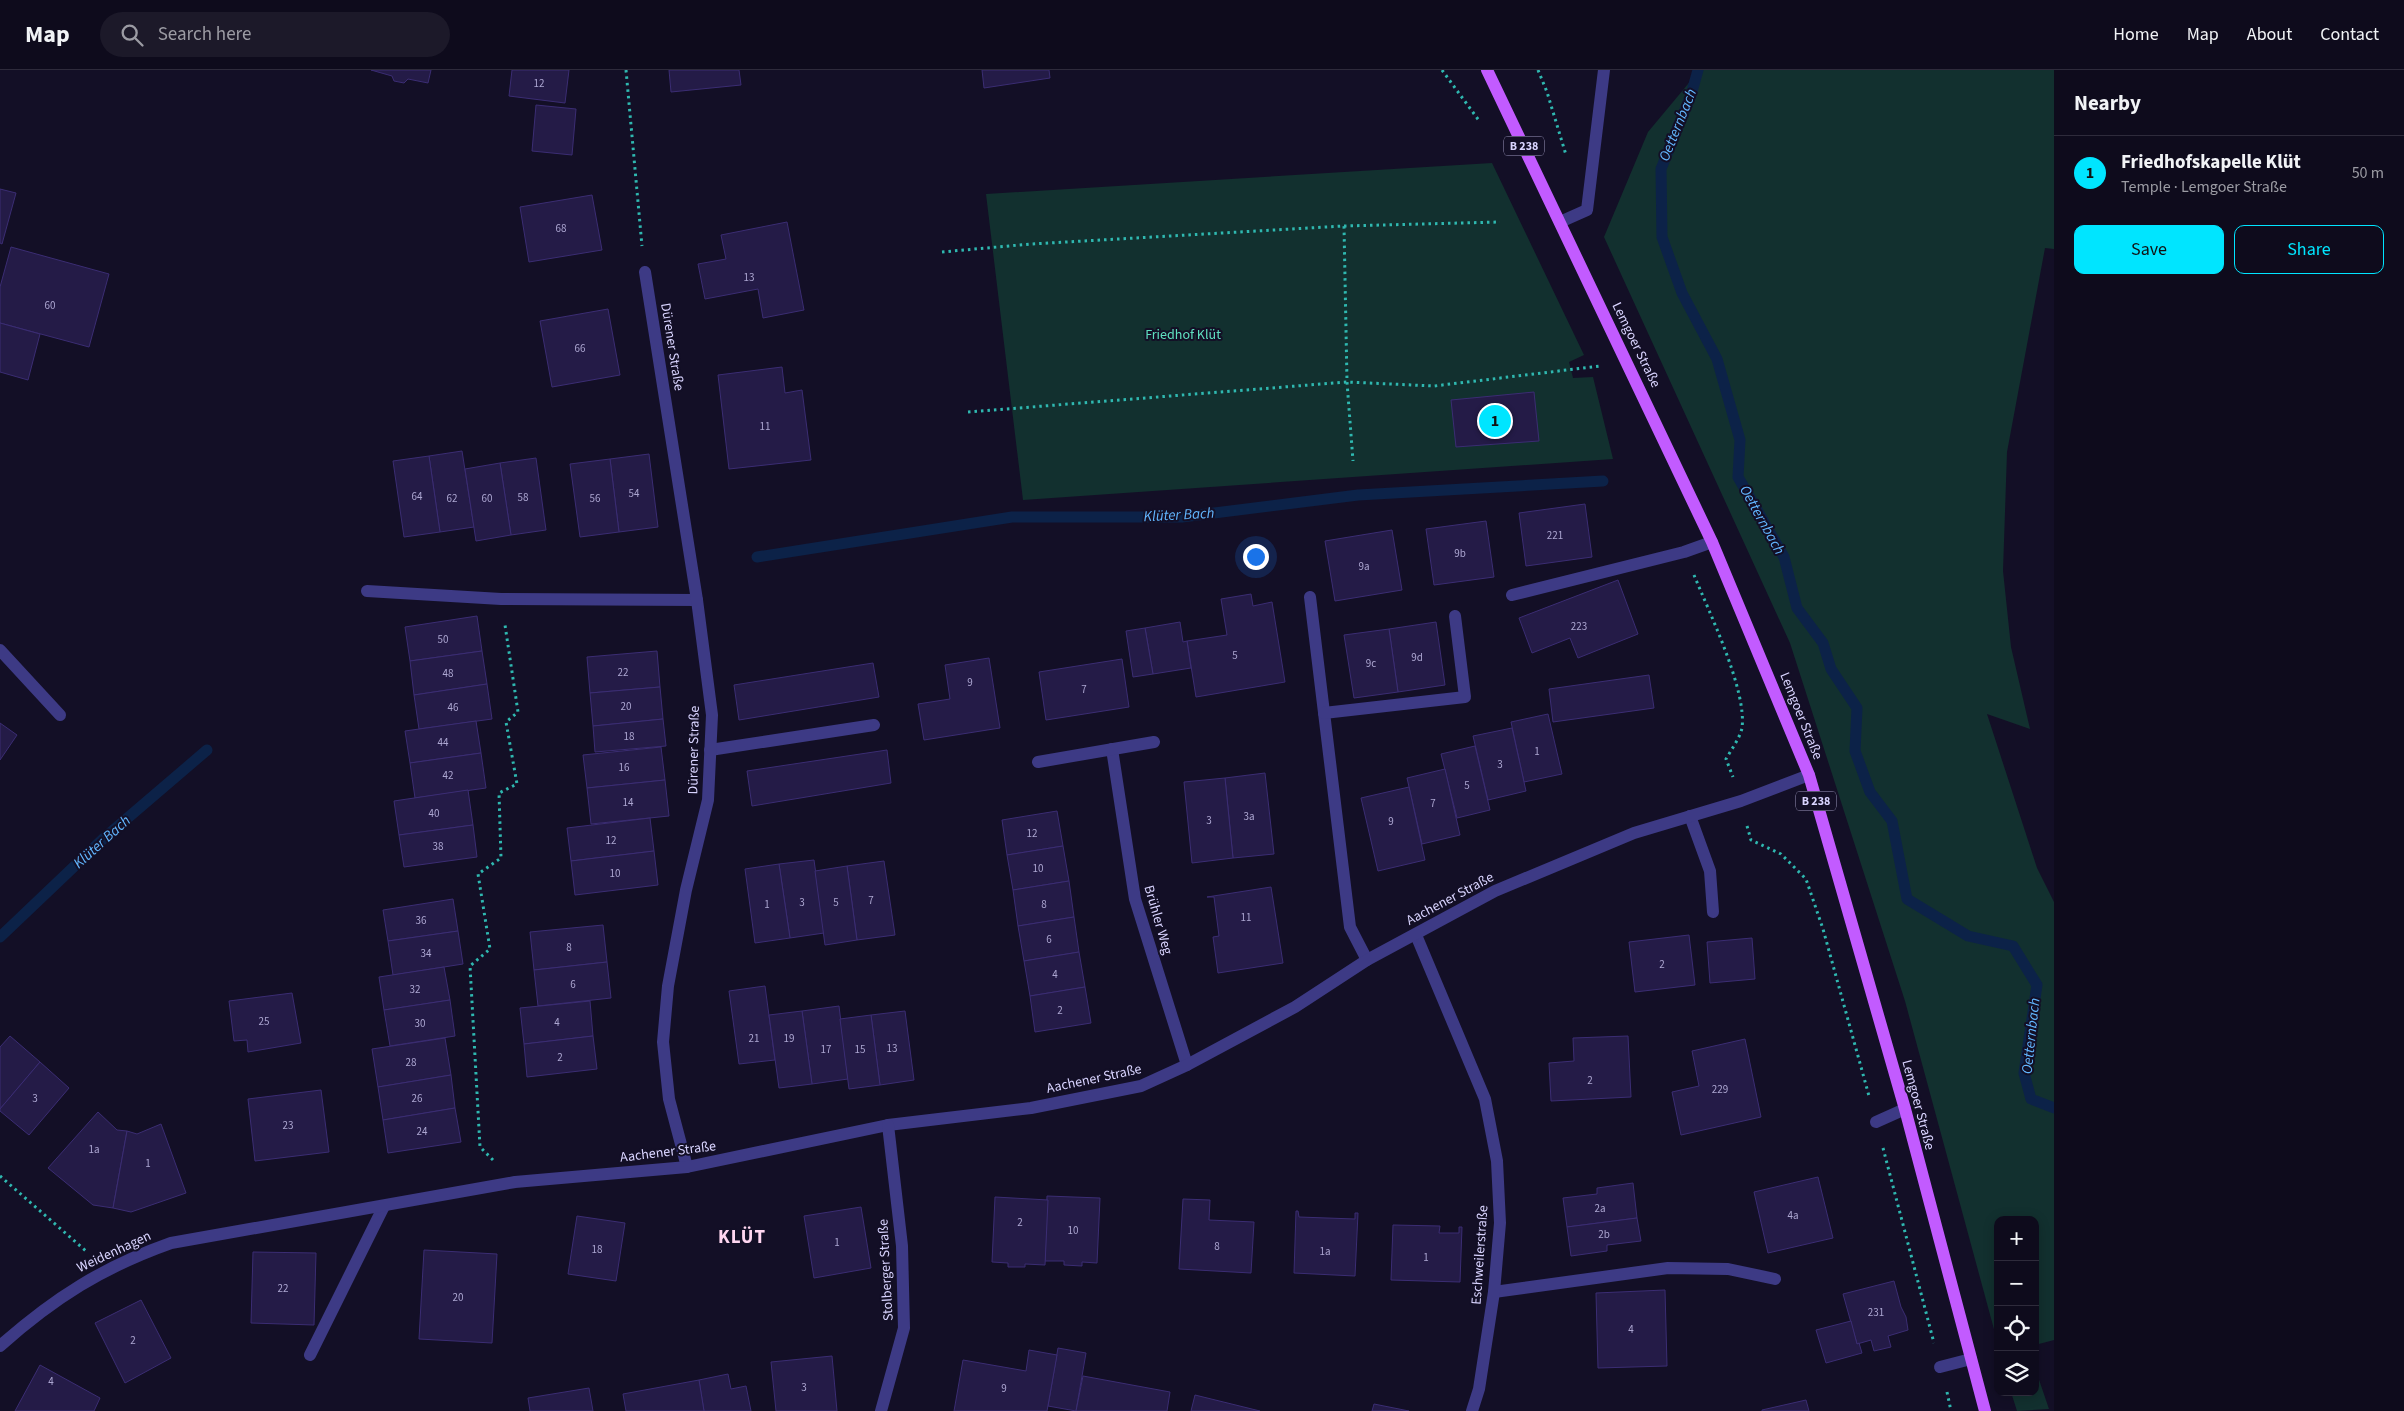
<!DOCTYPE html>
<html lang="en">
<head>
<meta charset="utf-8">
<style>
  body { margin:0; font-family:"Source Sans 3",sans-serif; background:#1c1929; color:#f1f3f6 }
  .controls { position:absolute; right:15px; bottom:15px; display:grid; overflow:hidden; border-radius:10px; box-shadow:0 2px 12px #0003 }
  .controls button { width:45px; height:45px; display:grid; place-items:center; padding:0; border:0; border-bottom:1px solid #2e2b3b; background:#0e0b1c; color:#f1f3f6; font:25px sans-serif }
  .you { position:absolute; left:1255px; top:486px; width:18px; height:18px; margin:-12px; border:4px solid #fff; border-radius:50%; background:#1a73e8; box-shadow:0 0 0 8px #1a73e833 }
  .badge { display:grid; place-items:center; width:32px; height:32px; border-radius:50%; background:#00e5ff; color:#111; font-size:16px; font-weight:700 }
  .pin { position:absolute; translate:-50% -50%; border:2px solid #fff; box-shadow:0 1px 5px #0006 }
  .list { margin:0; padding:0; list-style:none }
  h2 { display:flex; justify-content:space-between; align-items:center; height:65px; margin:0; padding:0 20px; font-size:21px }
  h2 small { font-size:16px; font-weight:400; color:#9b9ba3 }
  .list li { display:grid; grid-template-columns:32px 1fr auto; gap:15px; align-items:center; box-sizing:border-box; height:75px; padding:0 20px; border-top:1px solid #2e2b3b }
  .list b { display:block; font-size:19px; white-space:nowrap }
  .list p { margin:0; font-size:16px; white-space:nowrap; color:#9b9ba3 }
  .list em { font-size:16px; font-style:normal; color:#9b9ba3 }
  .actions { display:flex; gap:10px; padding:15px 20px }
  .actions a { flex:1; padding:11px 0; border:1px solid #00e5ff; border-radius:10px; text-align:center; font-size:18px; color:#00e5ff }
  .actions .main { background:#00e5ff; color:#111 }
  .icon { flex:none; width:28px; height:28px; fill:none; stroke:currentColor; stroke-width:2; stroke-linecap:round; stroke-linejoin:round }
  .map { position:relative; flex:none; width:2054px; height:1341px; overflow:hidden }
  header { display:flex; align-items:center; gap:30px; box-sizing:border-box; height:70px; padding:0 25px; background:#0e0b1c; border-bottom:1px solid #2e2b3b }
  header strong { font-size:24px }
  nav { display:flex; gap:28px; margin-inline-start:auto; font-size:18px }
  .search { width:350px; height:45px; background:#1c1929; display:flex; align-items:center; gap:12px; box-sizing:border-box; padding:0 18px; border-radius:28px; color:#9b9ba3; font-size:19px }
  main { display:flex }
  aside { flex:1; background:#0e0b1c }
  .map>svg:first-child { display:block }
  .green { fill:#12302f }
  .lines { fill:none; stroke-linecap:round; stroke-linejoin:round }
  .stream { stroke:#0c2248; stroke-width:11 }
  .building { fill:#241b47; stroke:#3b2d73 }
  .path { stroke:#2fb8b0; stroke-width:3; stroke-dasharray:2.5 4; stroke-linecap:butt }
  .service { stroke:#3d3a85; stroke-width:12 }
  .minor { stroke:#3d3a85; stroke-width:12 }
  .primary { stroke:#c25bff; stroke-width:12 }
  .labels { text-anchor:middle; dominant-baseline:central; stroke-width:4; stroke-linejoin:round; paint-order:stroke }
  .number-label { font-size:11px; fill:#aca6d1 }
  .shield { fill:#130f26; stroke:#9e99be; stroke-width:1 }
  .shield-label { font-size:12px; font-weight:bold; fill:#d9d4ff }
  .park-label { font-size:14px; fill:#5fe0c0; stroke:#130f26 }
  .street-label { font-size:14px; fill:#d9d4ff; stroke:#130f26 }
  .water-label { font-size:15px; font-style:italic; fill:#62b6ff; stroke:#130f26 }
  .district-label { font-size:19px; font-weight:bold; letter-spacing:1px; fill:#ffd6f0; stroke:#130f26 }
</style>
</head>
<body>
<header>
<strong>Map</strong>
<div class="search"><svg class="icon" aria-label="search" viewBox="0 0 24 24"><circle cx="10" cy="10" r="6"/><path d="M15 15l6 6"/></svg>Search here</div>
<nav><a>Home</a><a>Map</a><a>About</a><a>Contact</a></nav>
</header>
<main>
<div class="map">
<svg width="2054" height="1341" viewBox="0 0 2054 1341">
  <rect width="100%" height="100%" fill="#130f26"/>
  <g class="green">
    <path d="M1693,0H2054V179L2045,178L2007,382L2003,501L2011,577L2030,659L1987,644L2037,798L2054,832V1270L2035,1275V1150H1998V1274L1905,931L1790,573L1604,167L1648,62L1693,8Z"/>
    <path d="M1492,93L1584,285L1569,292L1573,308L1593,307L1613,389L1023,430L986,124Z"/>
    <path d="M2035,1298L2049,1339L2017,1341L2011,1322H2035Z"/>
  </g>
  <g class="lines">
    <g class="stream">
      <path d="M1698,0L1691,25L1661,99L1662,167L1682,223L1717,289L1740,370L1738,407L1784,487L1797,538L1823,573L1831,599L1857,638L1855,681L1870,722L1892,751L1907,829L1968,866L2013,876L2037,915L2024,1003L2031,1029L2054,1038"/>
      <path d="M757,487L1012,447H1182L1358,425L1603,411"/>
      <path d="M0,867L103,769L207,680"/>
    </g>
  </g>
  <g class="building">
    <path d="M371,0H431L428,13L408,9L404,13L394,11L392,6Z"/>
    <path d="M512,0H569L565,33L509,26Z"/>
    <path d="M669,0H739L741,15L671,22Z"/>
    <path d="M982,0H1049L1050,8L984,18Z"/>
    <path d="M536,35L576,39L572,85L532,81Z"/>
    <path d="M0,119L16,123L2,174L0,173Z"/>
    <path d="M592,125L602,180L529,192L520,137Z"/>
    <path d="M787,152L804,240L763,248L758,219L705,229L698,194L726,189L721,165Z"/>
    <path d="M11,177L109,204L89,277L0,253V217Z"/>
    <path d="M608,239L620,305L552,317L540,251Z"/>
    <path d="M0,253L40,264L28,310L0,302Z"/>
    <path d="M782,297L785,323L802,320L811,390L729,399L718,305Z"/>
    <path d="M1534,322L1539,371L1456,377L1451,330Z"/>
    <path d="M462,381L474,457L440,462L429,386Z"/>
    <path d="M649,384L658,457L619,462L610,389Z"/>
    <path d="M429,386L440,462L404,467L393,391Z"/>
    <path d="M536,388L546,460L511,465L500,393Z"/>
    <path d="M610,389L619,462L580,467L570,394Z"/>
    <path d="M500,393L511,465L476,471L465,399Z"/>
    <path d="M1585,434L1592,487L1526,496L1519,443Z"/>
    <path d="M1486,451L1494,507L1434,515L1426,459Z"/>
    <path d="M1392,460L1402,520L1335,531L1325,471Z"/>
    <path d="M1618,510L1638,564L1578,588L1570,568L1532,583L1519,548Z"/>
    <path d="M1251,524L1253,536L1272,532L1285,612L1196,627L1187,571L1227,565L1221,529Z"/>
    <path d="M477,546L482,581L410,591L405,557Z"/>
    <path d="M1180,552L1183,572L1187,571L1191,598L1153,604L1145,558Z"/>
    <path d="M1436,552L1445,615L1398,622L1389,559Z"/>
    <path d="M1145,558L1153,604L1133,607L1126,561Z"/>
    <path d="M1389,559L1398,622L1354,628L1344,565Z"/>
    <path d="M482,581L487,614L414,625L410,591Z"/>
    <path d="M657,581L660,617L590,623L587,587Z"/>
    <path d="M989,588L1000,658L924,670L918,634L950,629L945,595Z"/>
    <path d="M1122,589L1129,637L1046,650L1039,602Z"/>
    <path d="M873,593L879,627L739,650L734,615Z"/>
    <path d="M1649,605L1654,638L1553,652L1549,619Z"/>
    <path d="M487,614L492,649L419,659L414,625Z"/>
    <path d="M660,617L663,649L593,656L590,623Z"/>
    <path d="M1548,644L1562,704L1524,712L1511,652Z"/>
    <path d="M663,649L666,676L595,682L593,656Z"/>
    <path d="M476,651L481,683L410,693L405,661Z"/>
    <path d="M0,653L17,665L0,690Z"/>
    <path d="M1512,658L1526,721L1488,730L1473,666Z"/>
    <path d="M1475,676L1490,740L1457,748L1441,684Z"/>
    <path d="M661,677L665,710L587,718L583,685Z"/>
    <path d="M887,680L891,713L752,736L747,701Z"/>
    <path d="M481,683L486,718L415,728L410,693Z"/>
    <path d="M1445,699L1460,765L1422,774L1407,708Z"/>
    <path d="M1265,703L1274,784L1233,788L1225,708Z"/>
    <path d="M1225,708L1233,788L1192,793L1184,712Z"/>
    <path d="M665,710L669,746L591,754L587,718Z"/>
    <path d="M1409,717L1425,790L1378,801L1361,728Z"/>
    <path d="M468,720L473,755L399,765L394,731Z"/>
    <path d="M1057,741L1063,776L1007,785L1002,750Z"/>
    <path d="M650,748L654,781L571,791L567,758Z"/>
    <path d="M473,755L477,787L404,797L399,765Z"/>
    <path d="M1063,776L1069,811L1013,820L1007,785Z"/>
    <path d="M654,781L658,815L575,825L571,791Z"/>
    <path d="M814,790L824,863L790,868L779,794Z"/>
    <path d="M884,791L895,865L857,870L847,796Z"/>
    <path d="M779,794L790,868L755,873L745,799Z"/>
    <path d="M847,796L857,870L825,875L815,801Z"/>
    <path d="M1069,811L1074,847L1018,856L1013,820Z"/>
    <path d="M1271,817L1283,893L1218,903L1213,867L1219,866L1214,827H1207Z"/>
    <path d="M453,829L458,861L388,871L383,840Z"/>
    <path d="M1074,847L1079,882L1024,891L1018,856Z"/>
    <path d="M603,855L607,892L534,900L530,862Z"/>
    <path d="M458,861L463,894L393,905L388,871Z"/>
    <path d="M1689,865L1695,915L1635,922L1629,872Z"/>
    <path d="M1752,868L1755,909L1710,913L1707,872Z"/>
    <path d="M1079,882L1085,917L1030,926L1024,891Z"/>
    <path d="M607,892L611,928L538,936L534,900Z"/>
    <path d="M444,897L450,930L384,940L379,907Z"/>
    <path d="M765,916L775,990L739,994L729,921Z"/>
    <path d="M1085,917L1091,953L1035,962L1030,926Z"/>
    <path d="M292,923L301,973L248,982L247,970L234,971L229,931Z"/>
    <path d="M450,930L455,966L390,976L384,940Z"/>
    <path d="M590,931L593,966L524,974L520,938Z"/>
    <path d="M839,936L848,1009L812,1014L802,941Z"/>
    <path d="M802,941L812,1014L779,1018L769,945Z"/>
    <path d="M905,941L914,1010L880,1015L871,945Z"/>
    <path d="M871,945L880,1015L849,1019L840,949Z"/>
    <path d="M10,966L40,992L0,1039V977Z"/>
    <path d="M593,966L597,999L527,1007L524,974Z"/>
    <path d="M1628,966L1631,1027L1551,1031L1549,993L1574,991L1573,968Z"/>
    <path d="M445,968L451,1005L378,1017L372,979Z"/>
    <path d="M1745,969L1761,1047L1681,1065L1672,1022L1699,1016L1692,981Z"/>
    <path d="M40,992L69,1018L29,1065L0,1041V1039Z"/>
    <path d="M451,1005L455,1038L383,1050L378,1017Z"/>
    <path d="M321,1020L329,1082L255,1091L248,1029Z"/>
    <path d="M455,1038L461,1072L388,1083L383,1050Z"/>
    <path d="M98,1042L117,1060L127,1061L113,1138L93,1135L48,1098Z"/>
    <path d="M161,1054L186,1123L131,1142L113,1138L127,1061L137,1064Z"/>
    <path d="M1818,1107L1833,1168L1768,1183L1754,1122Z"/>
    <path d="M1633,1113L1637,1148L1567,1157L1563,1128L1597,1124V1118Z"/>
    <path d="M1047,1126L1100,1128L1097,1193L1082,1192V1196L1064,1195V1191H1045Z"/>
    <path d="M995,1127L1048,1130L1045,1195L1025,1194V1197H1008V1193L992,1192Z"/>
    <path d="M1183,1129L1210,1130L1209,1150L1254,1152L1251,1203L1179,1199Z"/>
    <path d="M861,1137L871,1198L814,1208L804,1146Z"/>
    <path d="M1296,1141H1298L1299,1147L1355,1149V1143H1358L1355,1206L1294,1203Z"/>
    <path d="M577,1146L625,1153L616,1211L568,1204Z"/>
    <path d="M1637,1148L1641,1171L1607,1175V1181L1571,1186L1567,1157Z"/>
    <path d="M1393,1155L1440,1156L1439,1163H1459V1157H1462L1460,1212L1391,1210Z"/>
    <path d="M424,1180L497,1184L492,1273L419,1269Z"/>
    <path d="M253,1182L316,1183L314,1255L251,1253Z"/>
    <path d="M1894,1211L1901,1237L1906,1247L1908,1260L1888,1266L1891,1277L1874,1281L1871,1270L1857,1274L1843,1224Z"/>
    <path d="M1665,1220L1667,1296L1598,1298L1596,1223Z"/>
    <path d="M141,1230L171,1288L125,1313L95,1253Z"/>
    <path d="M1851,1251L1857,1274L1859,1273L1862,1283L1826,1293L1816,1260Z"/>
    <path d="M1058,1278L1086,1283L1076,1341L1048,1336Z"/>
    <path d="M1029,1280L1057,1285L1047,1341H954L963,1290L1026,1301Z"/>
    <path d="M832,1286L837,1341H776L771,1292Z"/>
    <path d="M40,1295L100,1328L94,1341H15Z"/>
    <path d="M728,1304L731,1319L746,1316L751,1341H704L699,1310Z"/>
    <path d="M1083,1306L1170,1322L1167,1341H1076Z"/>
    <path d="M699,1310L704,1341H626L623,1324Z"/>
    <path d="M589,1318L593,1341H530L528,1328Z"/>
    <path d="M1195,1325L1260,1341H1191Z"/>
    <path d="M1806,1330L1809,1341H1762V1340Z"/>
    <path d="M1374,1334L1409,1341H1372Z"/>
  </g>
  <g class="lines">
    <g class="path">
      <path d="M626,0L642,176"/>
      <path d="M1442,0L1480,52"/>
      <path d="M1538,0L1547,22L1566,85"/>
      <path d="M1344,156L1500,152"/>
      <path d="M942,182L1031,174L1344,156L1347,312L1353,391"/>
      <path d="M968,342L1347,312L1434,316L1600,296"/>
      <path d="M1694,505C1709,542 1747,620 1742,658C1740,668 1731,680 1726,689L1733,707"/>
      <path d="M1747,756L1751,770L1781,784L1806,809L1823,859L1869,1026"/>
      <path d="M1883,1078L1934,1273"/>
      <path d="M493,1090L480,1077L470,896L490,879L478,804L501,788L499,723L517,714L506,652L518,642L505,555"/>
      <path d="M0,1106L86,1181"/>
      <path d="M1947,1322L1951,1341"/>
    </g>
    <g class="service">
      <path d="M1560,152L1587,140L1604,0"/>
      <path d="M367,521L501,529L697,530"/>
      <path d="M1512,525L1684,482L1712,472"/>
      <path d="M1310,527L1350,857L1367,890"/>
      <path d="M0,580L60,645"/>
      <path d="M1324,643L1465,627L1455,546"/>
      <path d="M710,680L874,655"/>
      <path d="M1690,746L1710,801L1713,842"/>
      <path d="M1876,1052L1905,1039"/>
      <path d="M1494,1222L1668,1198L1728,1199L1775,1209"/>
      <path d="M310,1285L384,1136"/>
      <path d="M1940,1297L1971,1289"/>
    </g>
    <g class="minor">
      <path d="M645,202L697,530L712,645L708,730L686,820L668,916L663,972L669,1029L687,1097"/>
      <path d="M1112,679L1135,829L1187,995"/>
      <path d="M1038,692L1154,672"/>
      <path d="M1416,865L1485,1029L1497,1091L1500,1153L1494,1222L1479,1319L1472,1341"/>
      <path d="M0,1276C54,1228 103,1197 171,1173L515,1112L687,1097L888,1055L1031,1038L1141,1016L1187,995L1295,937L1367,890L1495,821L1634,763L1741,731L1809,705"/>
      <path d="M881,1341L904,1258L902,1176L888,1055"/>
    </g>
    <path class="primary" d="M1487,0L1712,472L1809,705L1905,1039L1985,1341"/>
  </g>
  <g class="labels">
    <g class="number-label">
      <text x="539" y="13">12</text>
      <text x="561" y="158">68</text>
      <text x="749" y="207">13</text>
      <text x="50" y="235">60</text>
      <text x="580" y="278">66</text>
      <text x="765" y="356">11</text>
      <text x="634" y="423">54</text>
      <text x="417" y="426">64</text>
      <text x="523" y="427">58</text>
      <text x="452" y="428">62</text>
      <text x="487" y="428">60</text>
      <text x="595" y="428">56</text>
      <text x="1555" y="465">221</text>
      <text x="1460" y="483">9b</text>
      <text x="1364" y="496">9a</text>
      <text x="1579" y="556">223</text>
      <text x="443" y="569">50</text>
      <text x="1235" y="585">5</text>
      <text x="1417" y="587">9d</text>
      <text x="1371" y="593">9c</text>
      <text x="623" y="602">22</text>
      <text x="448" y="603">48</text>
      <text x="970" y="612">9</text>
      <text x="1084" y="619">7</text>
      <text x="626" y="636">20</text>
      <text x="453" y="637">46</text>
      <text x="629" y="666">18</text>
      <text x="443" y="672">44</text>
      <text x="1537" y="681">1</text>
      <text x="1500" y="694">3</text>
      <text x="624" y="697">16</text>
      <text x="448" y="705">42</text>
      <text x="1467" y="715">5</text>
      <text x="628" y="732">14</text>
      <text x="1433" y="733">7</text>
      <text x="434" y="743">40</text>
      <text x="1249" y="746">3a</text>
      <text x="1209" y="750">3</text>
      <text x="1391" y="751">9</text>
      <text x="1032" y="763">12</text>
      <text x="611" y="770">12</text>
      <text x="438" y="776">38</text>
      <text x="1038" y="798">10</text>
      <text x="615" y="803">10</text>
      <text x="871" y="830">7</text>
      <text x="802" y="832">3</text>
      <text x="836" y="832">5</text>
      <text x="767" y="834">1</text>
      <text x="1044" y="834">8</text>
      <text x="1246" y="847">11</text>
      <text x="421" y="850">36</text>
      <text x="1049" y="869">6</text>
      <text x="569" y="877">8</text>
      <text x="426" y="883">34</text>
      <text x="1662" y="894">2</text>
      <text x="1055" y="904">4</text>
      <text x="573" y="914">6</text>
      <text x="415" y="919">32</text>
      <text x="1060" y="940">2</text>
      <text x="264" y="951">25</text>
      <text x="557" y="952">4</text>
      <text x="420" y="953">30</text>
      <text x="754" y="968">21</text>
      <text x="789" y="968">19</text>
      <text x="892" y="978">13</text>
      <text x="826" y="979">17</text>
      <text x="860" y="979">15</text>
      <text x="560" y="987">2</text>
      <text x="411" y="992">28</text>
      <text x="1590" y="1010">2</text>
      <text x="1720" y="1019">229</text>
      <text x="35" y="1028">3</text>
      <text x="417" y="1028">26</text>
      <text x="288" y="1055">23</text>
      <text x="422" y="1061">24</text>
      <text x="94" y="1079">1a</text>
      <text x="148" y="1093">1</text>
      <text x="1600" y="1138">2a</text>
      <text x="1793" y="1145">4a</text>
      <text x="1020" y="1152">2</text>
      <text x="1073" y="1160">10</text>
      <text x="1604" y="1164">2b</text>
      <text x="837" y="1172">1</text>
      <text x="1217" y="1176">8</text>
      <text x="597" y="1179">18</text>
      <text x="1325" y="1181">1a</text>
      <text x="1426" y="1187">1</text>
      <text x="283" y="1218">22</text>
      <text x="458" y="1227">20</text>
      <text x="1876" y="1242">231</text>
      <text x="1631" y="1259">4</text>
      <text x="133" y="1270">2</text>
      <text x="51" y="1311">4</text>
      <text x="804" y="1317">3</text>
      <text x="1004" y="1318">9</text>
    </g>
    <g class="shield">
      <rect x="1504" y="66.5" width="40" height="19" rx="4"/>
      <rect x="1796" y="721.5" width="40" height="19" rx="4"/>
    </g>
    <g class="shield-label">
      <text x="1524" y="76">B 238</text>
      <text x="1816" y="731">B 238</text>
    </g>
    <g class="park-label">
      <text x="1183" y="265">Friedhof Klüt</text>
    </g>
    <g class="street-label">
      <text transform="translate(1636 275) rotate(64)">Lemgoer Straße</text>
      <text transform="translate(672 277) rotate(81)">Dürener Straße</text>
      <text transform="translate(1801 646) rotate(68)">Lemgoer Straße</text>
      <text transform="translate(694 680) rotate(-89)">Dürener Straße</text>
      <text transform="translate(1450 829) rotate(-28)">Aachener Straße</text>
      <text transform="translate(1158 850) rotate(74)">Brühler Weg</text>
      <text transform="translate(1094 1009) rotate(-12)">Aachener Straße</text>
      <text transform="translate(1918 1035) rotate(75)">Lemgoer Straße</text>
      <text transform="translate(668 1082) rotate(-7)">Aachener Straße</text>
      <text transform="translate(114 1182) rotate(-25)">Weidenhagen</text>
      <text transform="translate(1480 1185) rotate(-86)">Eschweilerstraße</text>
      <text transform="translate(886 1200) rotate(-93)">Stolberger Straße</text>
    </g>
    <g class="water-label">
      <text transform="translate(1678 55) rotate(-68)">Oetternbach</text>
      <text transform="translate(1179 445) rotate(-3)">Klüter Bach</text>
      <text transform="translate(1762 450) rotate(61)">Oetternbach</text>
      <text transform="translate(102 772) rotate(-42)">Klüter Bach</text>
      <text transform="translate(2031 966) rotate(-84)">Oetternbach</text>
    </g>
    <g class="district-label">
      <text x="742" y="1167">KLÜT</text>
    </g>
  </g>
</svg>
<div class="controls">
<button>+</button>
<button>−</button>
<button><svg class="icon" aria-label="locate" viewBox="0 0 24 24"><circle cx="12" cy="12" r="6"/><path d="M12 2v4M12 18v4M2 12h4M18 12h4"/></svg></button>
<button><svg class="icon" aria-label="layers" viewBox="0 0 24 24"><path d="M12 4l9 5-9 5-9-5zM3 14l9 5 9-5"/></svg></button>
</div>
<div class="you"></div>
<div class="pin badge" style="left:1495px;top:351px">1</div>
</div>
<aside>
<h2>Nearby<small></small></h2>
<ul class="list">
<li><span class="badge">1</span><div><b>Friedhofskapelle Klüt</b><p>Temple · Lemgoer Straße</p></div><em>50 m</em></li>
</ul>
<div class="actions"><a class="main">Save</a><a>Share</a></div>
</aside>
</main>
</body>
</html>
